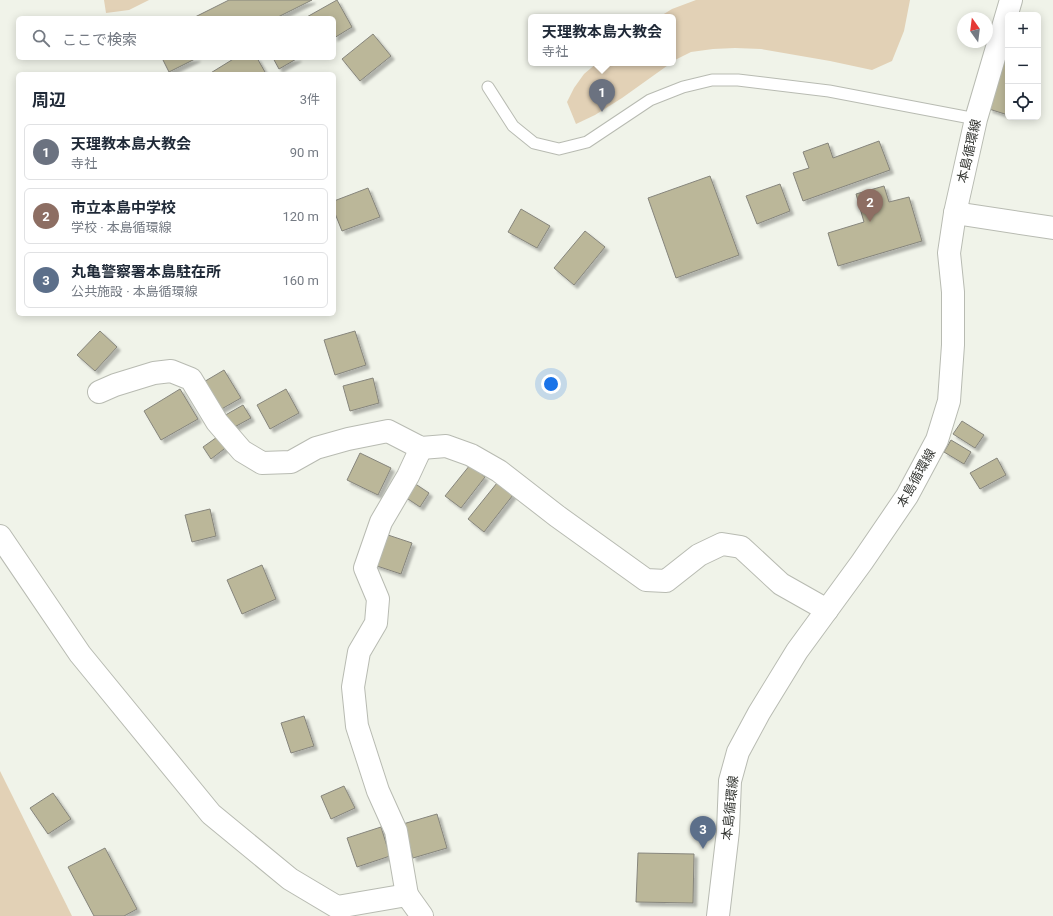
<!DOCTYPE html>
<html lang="ja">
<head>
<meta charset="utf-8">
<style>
  body { margin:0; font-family:Roboto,"Noto Sans JP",sans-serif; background:#f2f2f3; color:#1f2937 }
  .controls { position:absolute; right:12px; top:12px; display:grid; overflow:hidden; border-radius:6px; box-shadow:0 2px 10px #0003 }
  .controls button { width:36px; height:36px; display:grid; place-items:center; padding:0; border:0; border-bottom:1px solid #e0e1e3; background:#fff; color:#1f2937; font:20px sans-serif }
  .compass { position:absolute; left:957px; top:12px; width:36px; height:36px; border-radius:50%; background:#fff; box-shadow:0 2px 10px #0003; rotate:346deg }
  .you { position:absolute; left:551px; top:384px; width:14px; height:14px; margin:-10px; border:3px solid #fff; border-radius:50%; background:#1a73e8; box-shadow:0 0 0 6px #1a73e833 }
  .badge { display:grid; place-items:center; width:26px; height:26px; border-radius:50%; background:#d5445e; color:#fff; font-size:13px; font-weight:700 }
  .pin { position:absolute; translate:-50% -33px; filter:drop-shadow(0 1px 2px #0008) }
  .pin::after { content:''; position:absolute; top:21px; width:14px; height:12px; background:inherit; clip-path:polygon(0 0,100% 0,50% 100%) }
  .popup { position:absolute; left:528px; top:14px; width:148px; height:52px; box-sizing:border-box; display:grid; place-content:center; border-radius:6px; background:#fff; filter:drop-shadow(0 1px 3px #0005); font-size:13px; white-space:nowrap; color:#747a83 }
  .popup b { font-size:15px; color:#1f2937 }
  .popup::after { content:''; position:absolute; left:50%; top:100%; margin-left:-8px; border:8px solid transparent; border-top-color:#fff }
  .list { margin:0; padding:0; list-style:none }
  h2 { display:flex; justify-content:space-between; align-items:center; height:52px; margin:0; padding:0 16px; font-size:17px }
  h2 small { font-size:13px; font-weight:400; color:#747a83 }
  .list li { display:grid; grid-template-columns:26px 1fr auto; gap:12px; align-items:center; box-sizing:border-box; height:56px; margin:0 8px 8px; padding:0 8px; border:1px solid #e0e1e3; border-radius:6px }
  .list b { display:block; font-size:15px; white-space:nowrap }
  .list p { margin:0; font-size:13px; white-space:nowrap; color:#747a83 }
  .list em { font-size:13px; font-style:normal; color:#747a83 }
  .icon { flex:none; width:22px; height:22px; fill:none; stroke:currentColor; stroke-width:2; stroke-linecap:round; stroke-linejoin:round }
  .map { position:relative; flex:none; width:1053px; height:916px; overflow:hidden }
  .search { position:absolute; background:#fff; box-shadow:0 2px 10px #0003; left:16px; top:16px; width:320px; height:44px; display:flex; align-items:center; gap:10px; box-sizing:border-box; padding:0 14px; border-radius:6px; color:#747a83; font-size:15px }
  .panel { position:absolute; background:#fff; box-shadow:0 2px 10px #0003; left:16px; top:72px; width:320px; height:244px; border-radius:6px }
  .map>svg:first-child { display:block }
  .green { fill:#e2d1b6 }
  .building { fill:#bbb799; stroke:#86857c; filter:url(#shadow) }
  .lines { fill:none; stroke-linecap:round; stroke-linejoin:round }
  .lane-casing { stroke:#b8bbb2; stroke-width:13 }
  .street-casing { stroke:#b8bbb2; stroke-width:24 }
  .secondary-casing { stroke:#b8bbb2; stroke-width:24 }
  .lane { stroke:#fff; stroke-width:11 }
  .street { stroke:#fff; stroke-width:22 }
  .secondary { stroke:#fff; stroke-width:22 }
  .labels { text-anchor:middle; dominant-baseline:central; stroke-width:3; stroke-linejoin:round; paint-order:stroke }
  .street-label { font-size:13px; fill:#343632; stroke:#fff }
</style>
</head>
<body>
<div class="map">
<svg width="1053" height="916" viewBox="0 0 1053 916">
  <defs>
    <filter id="shadow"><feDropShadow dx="3.5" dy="3.5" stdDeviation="1" flood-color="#0004"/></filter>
  </defs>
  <rect width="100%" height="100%" fill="#f0f3e9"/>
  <g class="green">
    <path d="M104,0H149L129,10L106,13Z"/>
    <path d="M696,0H910L904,31L892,61L872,70L830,61L761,49L735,48L713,49L691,52L673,61V17H659L672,9Z"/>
    <path d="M597,63H671L622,98L595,115L576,124L567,102L574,88L584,74Z"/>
    <path d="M0,771L72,916H0Z"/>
  </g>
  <g class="building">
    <path d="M229,0H312L276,18H193Z"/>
    <path d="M337,0L352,27L334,38V18H305Z"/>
    <path d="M373,34L391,56L360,81L342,59Z"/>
    <path d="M162,58H197L169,72Z"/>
    <path d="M235,58H257L265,72L263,74H209Z"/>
    <path d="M273,58H298L279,69Z"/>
    <path d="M1002,61L1008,63V115L989,109Z"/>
    <path d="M879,141L890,170L803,201L793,173L809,168L803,152L828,143L833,158Z"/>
    <path d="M710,176L739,255L676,278L648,198Z"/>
    <path d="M780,184L790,211L757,224L746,196Z"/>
    <path d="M884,186L889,202L909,197L922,241L838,266L828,233L864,222L856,194Z"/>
    <path d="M368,188L380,217L342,231L334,211V201Z"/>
    <path d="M521,209L550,226L537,248L508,232Z"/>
    <path d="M585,231L605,247L574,285L554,268Z"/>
    <path d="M100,331L117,347L95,371L77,355Z"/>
    <path d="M355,331L366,365L335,375L324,340Z"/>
    <path d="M224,370L241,398L218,411L202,383Z"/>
    <path d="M373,378L379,403L350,411L343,386Z"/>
    <path d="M180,389L198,419L161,440L144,411Z"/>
    <path d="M286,389L299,413L270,429L257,405Z"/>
    <path d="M243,405L251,418L229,430L222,417Z"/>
    <path d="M962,421L984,435L975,448L953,434Z"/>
    <path d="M220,435L228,446L211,459L203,447Z"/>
    <path d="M951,440L971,452L964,464L944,452Z"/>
    <path d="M360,453L391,468L378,495L347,480Z"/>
    <path d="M997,458L1006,475L980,489L970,473Z"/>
    <path d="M470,465L485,477L461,508L445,496Z"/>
    <path d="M414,483L429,493L420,507L405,497Z"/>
    <path d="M497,483L513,495L484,532L468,519Z"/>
    <path d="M210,509L216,536L192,542L185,515Z"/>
    <path d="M385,534L412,543L401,574L374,565Z"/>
    <path d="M262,565L276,599L242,614L227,580Z"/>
    <path d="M304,716L314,746L291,753L281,723Z"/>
    <path d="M344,786L355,808L331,819L321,796Z"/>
    <path d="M53,793L71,819L48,834L30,808Z"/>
    <path d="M437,814L447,848L413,858L403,824Z"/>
    <path d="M381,827L390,856L357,867L347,838Z"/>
    <path d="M105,848L137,909L124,916H94L68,867Z"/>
    <path d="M638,853L694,854L693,903L636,902Z"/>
  </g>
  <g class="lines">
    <g class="lane-casing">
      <path id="lane" d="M488,87L513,126L534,143L559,149L587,142L650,100L683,87L712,80H738L829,91L976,119"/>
    </g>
    <g class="street-casing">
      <g id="street">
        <path d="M99,392L115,385L154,373L171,371L191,379L217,422L242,451L262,463L291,462L316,448L348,439L388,431L421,448L446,446L471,455L499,471L557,516L646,580L666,581L699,555L722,544L741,547L781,584L827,610"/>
        <path d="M0,536L80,654L211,814L290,879L337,907L407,895L422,916"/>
        <path d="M407,895L396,831L378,791L357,726L353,687L359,652L376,623L378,599L365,568L381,522L408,476L421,448"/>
      </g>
    </g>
    <g class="secondary-casing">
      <g id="secondary">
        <path d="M955,213L1053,228"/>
        <path d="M718,916L728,831L730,781L738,752L759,713L797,651L862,562L907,496L937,440L949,401L953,345V292L949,253L955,213L976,119L1011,0"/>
      </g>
    </g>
    <use href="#lane" class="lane"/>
    <use href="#street" class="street"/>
    <use href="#secondary" class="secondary"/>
  </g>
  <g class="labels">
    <g class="street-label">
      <text transform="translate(969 151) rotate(-77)">本島循環線</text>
      <text transform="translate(916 478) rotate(-61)">本島循環線</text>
      <text transform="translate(730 808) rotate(-84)">本島循環線</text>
    </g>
  </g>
</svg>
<div class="controls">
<button>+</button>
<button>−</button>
<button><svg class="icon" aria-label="locate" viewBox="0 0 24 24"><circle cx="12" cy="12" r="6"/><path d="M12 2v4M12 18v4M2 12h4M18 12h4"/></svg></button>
</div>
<svg class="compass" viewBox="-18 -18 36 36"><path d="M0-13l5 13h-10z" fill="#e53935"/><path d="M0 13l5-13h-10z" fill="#747a83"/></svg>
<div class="you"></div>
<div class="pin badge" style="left:602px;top:112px;background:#6b7280">1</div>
<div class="popup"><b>天理教本島大教会</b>寺社</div>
<div class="pin badge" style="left:870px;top:222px;background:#8d6e63">2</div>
<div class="pin badge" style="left:703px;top:849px;background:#5c6f8a">3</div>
<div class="search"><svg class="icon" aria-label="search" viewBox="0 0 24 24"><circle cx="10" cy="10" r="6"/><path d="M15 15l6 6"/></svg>ここで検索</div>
<section class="panel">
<h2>周辺<small>3件</small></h2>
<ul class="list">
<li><span class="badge" style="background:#6b7280">1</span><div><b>天理教本島大教会</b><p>寺社</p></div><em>90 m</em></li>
<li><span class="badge" style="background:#8d6e63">2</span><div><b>市立本島中学校</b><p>学校 · 本島循環線</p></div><em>120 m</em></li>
<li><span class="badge" style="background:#5c6f8a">3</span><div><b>丸亀警察署本島駐在所</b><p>公共施設 · 本島循環線</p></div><em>160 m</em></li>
</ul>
</section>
</div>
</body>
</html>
